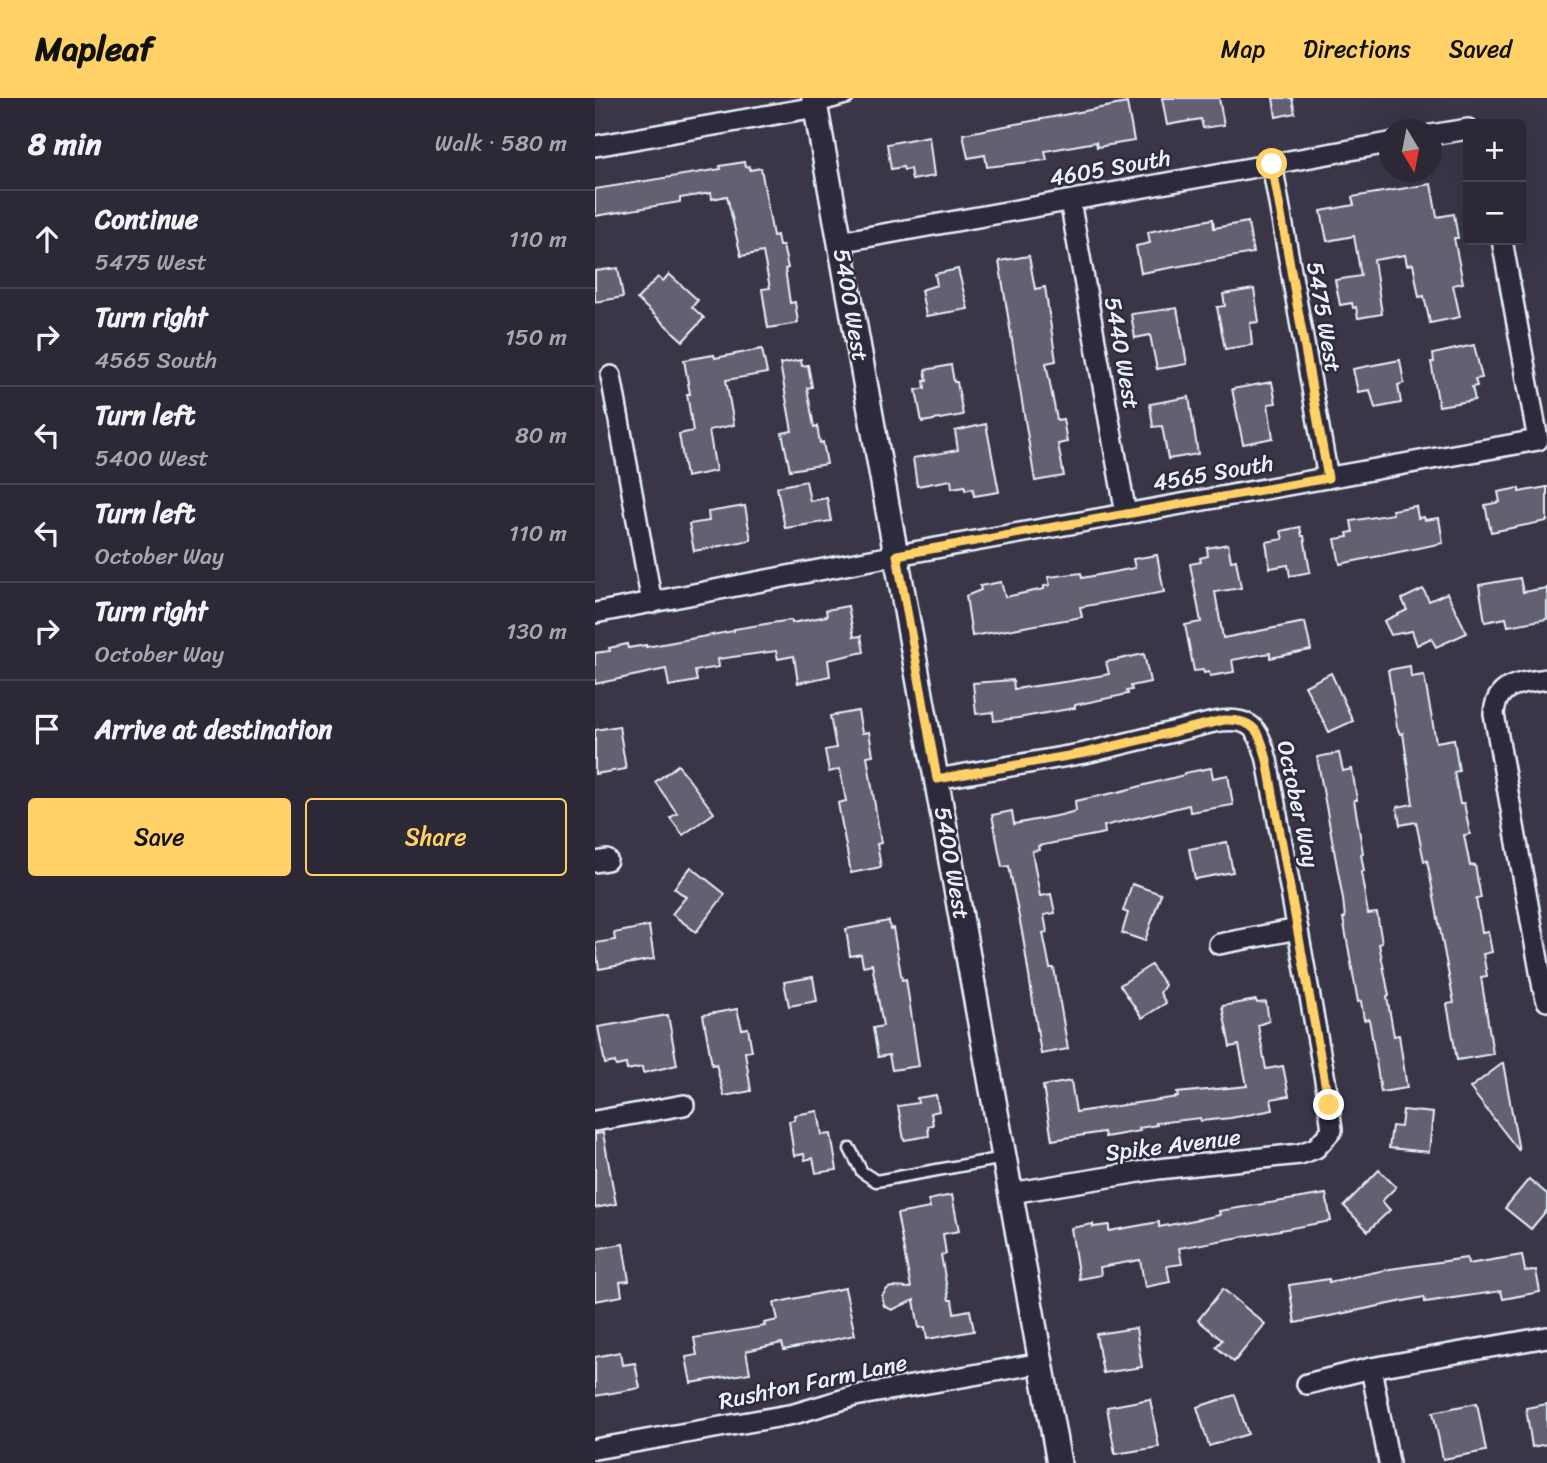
<!DOCTYPE html>
<html lang="en">
<head>
<meta charset="utf-8">
<style>
  body { margin:0; font-family:Sriracha,sans-serif; background:#383442; color:#f1f3f6 }
  .controls { position:absolute; right:21px; top:21px; display:grid; overflow:hidden; border-radius:7px; box-shadow:0 7px 28px #0002 }
  .controls button { width:63px; height:63px; display:grid; place-items:center; padding:0; border:0; border-bottom:2px solid #484451; background:#2c2836; color:#f1f3f6; font:35px sans-serif }
  .compass { position:absolute; left:784px; top:21px; width:63px; height:63px; border-radius:50%; background:#2c2836; box-shadow:0 7px 28px #0002; rotate:170deg }
  .stop { position:absolute; width:21px; height:21px; margin:-16px; border:5px solid #ffd166; border-radius:50%; background:#fff }
  .stop.end { background:#ffd166; border-color:#fff; box-shadow:0 2px 7px #0008 }
  .list { margin:0; padding:0; list-style:none }
  h2 { display:flex; justify-content:space-between; align-items:center; height:91px; margin:0; padding:0 28px; font-size:30px }
  h2 small { font-size:23px; font-weight:400; color:#a6a6ad }
  .list li { display:grid; grid-template-columns:46px 1fr auto; gap:21px; align-items:center; box-sizing:border-box; height:98px; padding:0 28px; border-top:2px solid #484451 }
  .list b { display:block; font-size:26px; white-space:nowrap }
  .list p { margin:0; font-size:23px; white-space:nowrap; color:#a6a6ad }
  .list em { font-size:23px; font-style:normal; color:#a6a6ad }
  .actions { display:flex; gap:14px; padding:21px 28px }
  .actions a { flex:1; padding:16px 0; border:2px solid #ffd166; border-radius:7px; text-align:center; font-size:24px; color:#ffd166 }
  .actions .main { background:#ffd166; color:#111 }
  .icon { flex:none; width:38px; height:38px; fill:none; stroke:currentColor; stroke-width:2; stroke-linecap:round; stroke-linejoin:round }
  .map { position:relative; flex:none; width:952px; height:1365px; overflow:hidden }
  header { display:flex; align-items:center; gap:42px; box-sizing:border-box; height:98px; padding:0 35px; background:#ffd166; color:#111 }
  header strong { font-size:33px }
  nav { display:flex; gap:38px; margin-inline-start:auto; font-size:24px }
  main { display:flex }
  aside { flex:1; background:#2c2836 }
  .map>svg:first-child { display:block }
  .building { fill:#636171; stroke:#e8f1f8; stroke-width:2 }
  .lines { fill:none; stroke-linecap:round; stroke-linejoin:round }
  .service-casing { stroke:#e8f1f8; stroke-width:15 }
  .minor-casing { stroke:#e8f1f8; stroke-width:24 }
  .tertiary-casing { stroke:#e8f1f8; stroke-width:28 }
  .service { stroke:#2f2a3d; stroke-width:10 }
  .minor { stroke:#2f2a3d; stroke-width:19 }
  .tertiary { stroke:#2f2a3d; stroke-width:23 }
  .route { stroke:#ffd166; stroke-width:9 }
  .labels { text-anchor:middle; dominant-baseline:central; stroke-width:5; stroke-linejoin:round; paint-order:stroke }
  .street-label { font-size:23px; fill:#e8f1f8; stroke:#2f2a3d }
</style>
</head>
<body>
<header>
<strong>Mapleaf</strong>
<nav><a>Map</a><a>Directions</a><a>Saved</a></nav>
</header>
<main>
<aside>
<h2>8 min<small>Walk · 580 m</small></h2>
<ul class="list">
<li><svg class="icon" aria-label="ahead" viewBox="0 0 24 24"><path d="M12 20V5M6 11l6-6 6 6"/></svg><div><b>Continue</b><p>5475 West</p></div><em>110 m</em></li>
<li><svg class="icon" aria-label="right" viewBox="0 0 24 24"><path d="M7 20v-9h11M14 6l5 5-5 5"/></svg><div><b>Turn right</b><p>4565 South</p></div><em>150 m</em></li>
<li><svg class="icon" aria-label="left" viewBox="0 0 24 24"><path d="M17 20v-9H6M10 6l-5 5 5 5"/></svg><div><b>Turn left</b><p>5400 West</p></div><em>80 m</em></li>
<li><svg class="icon" aria-label="left" viewBox="0 0 24 24"><path d="M17 20v-9H6M10 6l-5 5 5 5"/></svg><div><b>Turn left</b><p>October Way</p></div><em>110 m</em></li>
<li><svg class="icon" aria-label="right" viewBox="0 0 24 24"><path d="M7 20v-9h11M14 6l5 5-5 5"/></svg><div><b>Turn right</b><p>October Way</p></div><em>130 m</em></li>
<li><svg class="icon" aria-label="arrive" viewBox="0 0 24 24"><path d="M6 21V4h12l-3 4 3 4H6"/></svg><div><b>Arrive at destination</b></div></li>
</ul>
<div class="actions"><a class="main">Save</a><a>Share</a></div>
</aside>
<div class="map">
<svg width="952" height="1365" viewBox="0 0 952 1365">
  <rect width="100%" height="100%" fill="#3a3648"/>
  <filter id="ink" filterUnits="userSpaceOnUse"><feTurbulence type="fractalNoise" baseFrequency=".0143" numOctaves="2"/><feDisplacementMap in="SourceGraphic" scale="14" xChannelSelector="R" yChannelSelector="G"/><feConvolveMatrix kernelMatrix="1 2 1 2 8 2 1 2 1" color-interpolation-filters="sRGB"/></filter>
  <g filter="url(#ink)">
    <g class="building">
      <path d="M567,0H624L629,27L608,30L606,21L572,27Z"/>
      <path d="M678,0H697L700,15L681,19Z"/>
      <path d="M532,5L539,43L502,49L501,44L450,53L452,62L392,69L390,57L373,60L368,36Z"/>
      <path d="M334,38L339,78L317,82L315,71L309,72L308,69L296,71L292,46Z"/>
      <path d="M149,64L150,69L154,68L155,72L166,70L178,138L182,137L184,148H188L193,170L190,171L195,205L200,204L203,224L198,226L173,230L167,191L175,190L168,154L146,158L132,98L117,101L116,95L85,100V104L0,118V91L126,71L125,68Z"/>
      <path d="M836,86L842,119L859,116L863,140H859L868,185L858,187L865,219L835,225L829,198L824,199L818,166L812,167L810,157L779,162L787,216L763,220L761,209L758,210L757,205L745,207L740,182L766,178L759,138L732,143L726,113L759,107L757,99Z"/>
      <path d="M618,121L619,130L653,124L658,155L546,175L541,148L555,145L553,134Z"/>
      <path d="M434,158L440,191L450,189L461,263L451,265L462,322L468,321L472,344L463,346L469,378L440,383L404,163Z"/>
      <path d="M23,170L28,199L0,204V173Z"/>
      <path d="M363,171L373,211L331,218L326,192L342,187L340,176Z"/>
      <path d="M74,176L103,202L97,209L109,220L88,243L42,201L63,179L68,183Z"/>
      <path d="M659,191L664,224L655,225L657,247L630,251L622,209L630,208L628,196Z"/>
      <path d="M582,210L592,266L562,271L555,237L540,240L536,216Z"/>
      <path d="M879,247L887,280L880,281L882,288L877,289L880,302L844,308L836,264H839L838,256Z"/>
      <path d="M167,251L172,275L131,282L139,327L114,332L121,373L91,379L84,336L98,333L92,296H95L89,262L119,257L120,260Z"/>
      <path d="M206,262L207,268L213,267L217,289L212,290L219,329L222,328L225,345L228,344L232,366L195,372L187,335L197,333L185,266Z"/>
      <path d="M805,262L809,285L803,287L806,305L780,310L775,292L763,294L758,271Z"/>
      <path d="M356,267L359,284H362L368,317L327,324L321,292L330,290L329,283H332L330,272Z"/>
      <path d="M677,284L681,305L673,306L678,340L648,346L637,291Z"/>
      <path d="M594,299L603,356L573,361L567,328L558,329L555,306Z"/>
      <path d="M391,326L404,394L379,398L378,390L370,392V388L357,390L356,382L322,388L318,360L363,352L360,333Z"/>
      <path d="M211,383L215,403L232,400L236,423L190,430L182,389Z"/>
      <path d="M952,389V423L896,434L890,407L905,404L903,394L924,390V394Z"/>
      <path d="M150,408L156,442L99,453L94,426L114,423L113,414Z"/>
      <path d="M821,408L823,420L829,419L830,422L844,420L848,445L745,466L740,441L753,439L752,435L758,434L756,423L798,416L797,412Z"/>
      <path d="M705,429L707,438H709L715,474L695,478L693,467L675,470L671,444L688,441L686,433Z"/>
      <path d="M633,446L636,463L641,462L646,490L620,494L628,540L710,524L716,552L675,560V555L637,562L639,574L615,578L614,574L609,575L608,572L599,573L590,527L606,524L595,466L606,464L605,460L613,458L612,450Z"/>
      <path d="M562,457L569,494L485,509L487,519L377,538L371,498L386,492L385,488L406,484L410,499L449,491V488L455,487L453,479L486,475L487,480L540,470L538,461Z"/>
      <path d="M925,480L928,494L952,490V521L913,528L911,520L890,524L884,487Z"/>
      <path d="M828,491L834,503L852,495L872,535L841,549L836,540L822,547L817,533L796,537L789,523L812,512L807,501Z"/>
      <path d="M253,508L259,539L266,538L269,554L233,562L235,578L203,585L199,558L183,561L181,553L123,561L124,569L100,573L102,583L74,588L71,571L0,586V555L15,553L14,550L32,546L33,550L51,547V549L139,533V531L196,522L197,525L232,518L231,512Z"/>
      <path d="M549,556L555,584L536,588L537,592L532,593L533,596L480,607V610L423,620L399,623L398,614L381,616L378,585L418,582L419,591L476,583L514,576L511,564Z"/>
      <path d="M815,568L816,579L829,577L841,644L859,641L864,673L859,674L865,706L869,705L875,736L869,737L875,768L880,767L886,800L881,801L887,834L893,833L897,854L888,856L892,878L886,879L898,956L862,962L852,906L859,905L832,762L829,763L821,724L805,727L802,709L818,706L808,635L805,636L802,629L793,572Z"/>
      <path d="M736,575L758,623L734,634L710,588Z"/>
      <path d="M263,613L267,635L274,634L278,657L272,658L286,745L282,746L286,769L256,775L243,705L251,703L245,671L234,674L230,652L241,650L235,618Z"/>
      <path d="M24,628L31,671L0,676V632Z"/>
      <path d="M744,655L748,673L757,671L762,702H759L768,755L766,756L769,773L766,774L773,816L782,815L787,845L784,846L794,898L792,899L799,938L804,937L812,990L786,994L774,921L769,922L766,903L763,904L748,820H750L748,801L722,659Z"/>
      <path d="M83,667L119,715L88,737L75,720L82,715L60,684Z"/>
      <path d="M616,670L618,680L633,677L638,707L595,714L594,707L509,728L510,735L443,748L444,752L437,753L445,798L456,796L460,815L449,817L452,834L448,835L455,870H459L473,951L446,956L428,839L414,768L407,769L397,717L417,713L419,726L466,717L481,713L480,703L523,694L589,677V675Z"/>
      <path d="M632,744L638,774L600,781L594,751Z"/>
      <path d="M96,769L130,796L101,834L77,816L91,799L79,790Z"/>
      <path d="M537,786L566,796L550,843L527,835L533,815L528,813Z"/>
      <path d="M294,823L295,831L298,830L307,882L311,881L324,968L297,972L294,957L283,959L278,930L288,928L277,866L268,868L266,856L255,858L251,831Z"/>
      <path d="M54,828L59,861L4,871L0,845L20,842L19,835Z"/>
      <path d="M556,867L570,887L565,895L571,905L547,920L525,887Z"/>
      <path d="M218,879L222,903L194,908L189,884Z"/>
      <path d="M661,902L662,905L671,904L674,923L663,927L671,971L688,968L694,998L676,1001L678,1012L636,1020L606,1023L605,1020L561,1025L562,1027L544,1030L545,1033L510,1039L509,1034L457,1042L448,988L476,983L481,1014L583,999L582,995L652,988L644,947L635,949L627,908Z"/>
      <path d="M142,911L147,931L153,930L157,953L150,954L156,993L129,998L121,966L117,967L108,917Z"/>
      <path d="M73,917L82,967L48,975L47,969L32,972L31,966L21,968L20,964L10,966L3,929Z"/>
      <path d="M908,965L924,1053L875,990Z"/>
      <path d="M341,997L344,1013L336,1015L338,1027L333,1028L334,1038L309,1042L303,1008L323,1005L322,1000Z"/>
      <path d="M808,1012L838,1015L834,1054L794,1050L797,1028L806,1029Z"/>
      <path d="M223,1013L227,1037L236,1036L242,1072L221,1075L218,1060L210,1062L209,1056L199,1058L194,1023L200,1022L199,1017Z"/>
      <path d="M8,1035L21,1106L0,1110V1036Z"/>
      <path d="M784,1072L801,1089L787,1103L795,1112L773,1133L749,1108Z"/>
      <path d="M934,1081L952,1096V1112L936,1131L910,1110Z"/>
      <path d="M731,1096L736,1123L584,1150L587,1166L572,1168L575,1184L550,1189L545,1162L505,1169L506,1177L484,1181L476,1130L498,1126V1129L514,1127V1133L564,1124V1129L625,1117L624,1113Z"/>
      <path d="M357,1097L364,1133L348,1136L351,1156L346,1157L354,1202H357L359,1215L375,1212L379,1233L332,1241L330,1229L324,1230L319,1202L297,1212L289,1208L287,1198L292,1191L296,1189L316,1190L302,1116L335,1110L333,1102Z"/>
      <path d="M28,1146L34,1183L25,1184L27,1198L0,1203V1151Z"/>
      <path d="M927,1157L930,1173L941,1172L945,1194L908,1201L906,1193L830,1204L829,1199L700,1225L694,1187L734,1181V1184L795,1171L872,1160L873,1166Z"/>
      <path d="M250,1190L260,1237L189,1252L187,1245L151,1253L155,1275L96,1285L91,1259L102,1257L99,1240L170,1228L169,1225L183,1222L179,1205Z"/>
      <path d="M628,1191L670,1226L639,1264L621,1249L627,1242L603,1222Z"/>
      <path d="M541,1230L547,1269L508,1275L501,1236Z"/>
      <path d="M25,1254L27,1267L40,1265L45,1290L0,1298V1259Z"/>
      <path d="M640,1297L653,1336L614,1348L602,1309Z"/>
      <path d="M555,1301L564,1349L520,1356L512,1309Z"/>
      <path d="M882,1305L891,1353L848,1361L838,1314Z"/>
      <path d="M952,1306V1346L937,1349L931,1310Z"/>
    </g>
    <g class="lines">
      <g class="service-casing">
        <g id="service">
          <path d="M221,9L253,0"/>
          <path d="M255,1051L267,1074L281,1083L409,1060"/>
        </g>
      </g>
      <g class="minor-casing">
        <g id="minor">
          <path d="M836,37L873,31"/>
          <path d="M0,48L221,9"/>
          <path d="M677,66L733,380"/>
          <path d="M475,103L531,416"/>
          <path d="M244,144L794,45"/>
          <path d="M16,278L57,505"/>
          <path d="M0,515L302,457L943,342L907,142"/>
          <path d="M952,581C926,585 901,585 899,616L948,890L952,903"/>
          <path d="M342,681L490,655L619,624C655,618 663,628 672,662L732,993L737,1032L721,1050L705,1056L563,1071L416,1095"/>
          <path d="M0,764L12,762"/>
          <path d="M624,846L703,831"/>
          <path d="M0,1023L89,1007"/>
          <path d="M776,1270L794,1365"/>
          <path d="M712,1286L776,1270L952,1239"/>
          <path d="M0,1351L199,1316L260,1298L446,1265"/>
        </g>
      </g>
      <g class="tertiary-casing">
        <path id="tertiary" d="M219,0L464,1365"/>
      </g>
      <use href="#service" class="service"/>
      <use href="#minor" class="minor"/>
      <use href="#tertiary" class="tertiary"/>
    </g>
  </g>
  <g class="lines" filter="url(#ink)">
    <path class="route" d="M677,66L733,380L302,457L342,681L490,655L629,622C661,621 665,635 672,662L734,1007"/>
  </g>
  <g class="labels">
    <g class="street-label">
      <text transform="translate(515 70) rotate(-10)">4605 South</text>
      <text transform="translate(256 207) rotate(80)">5400 West</text>
      <text transform="translate(729 219) rotate(80)">5475 West</text>
      <text transform="translate(527 255) rotate(80)">5440 West</text>
      <text transform="translate(618 375) rotate(-10)">4565 South</text>
      <text transform="translate(703 706) rotate(78)">October Way</text>
      <text transform="translate(357 765) rotate(80)">5400 West</text>
      <text transform="translate(578 1047) rotate(-7)">Spike Avenue</text>
      <text transform="translate(218 1284) rotate(-12)">Rushton Farm Lane</text>
    </g>
  </g>
</svg>
<div class="controls">
<button>+</button>
<button>−</button>
</div>
<svg class="compass" viewBox="-18 -18 36 36"><path d="M0-13l5 13h-10z" fill="#e53935"/><path d="M0 13l5-13h-10z" fill="#a6a6ad"/></svg>
<div class="stop" style="left:677px;top:66px"></div>
<div class="stop end" style="left:734px;top:1007px"></div>
</div>
</main>
</body>
</html>
